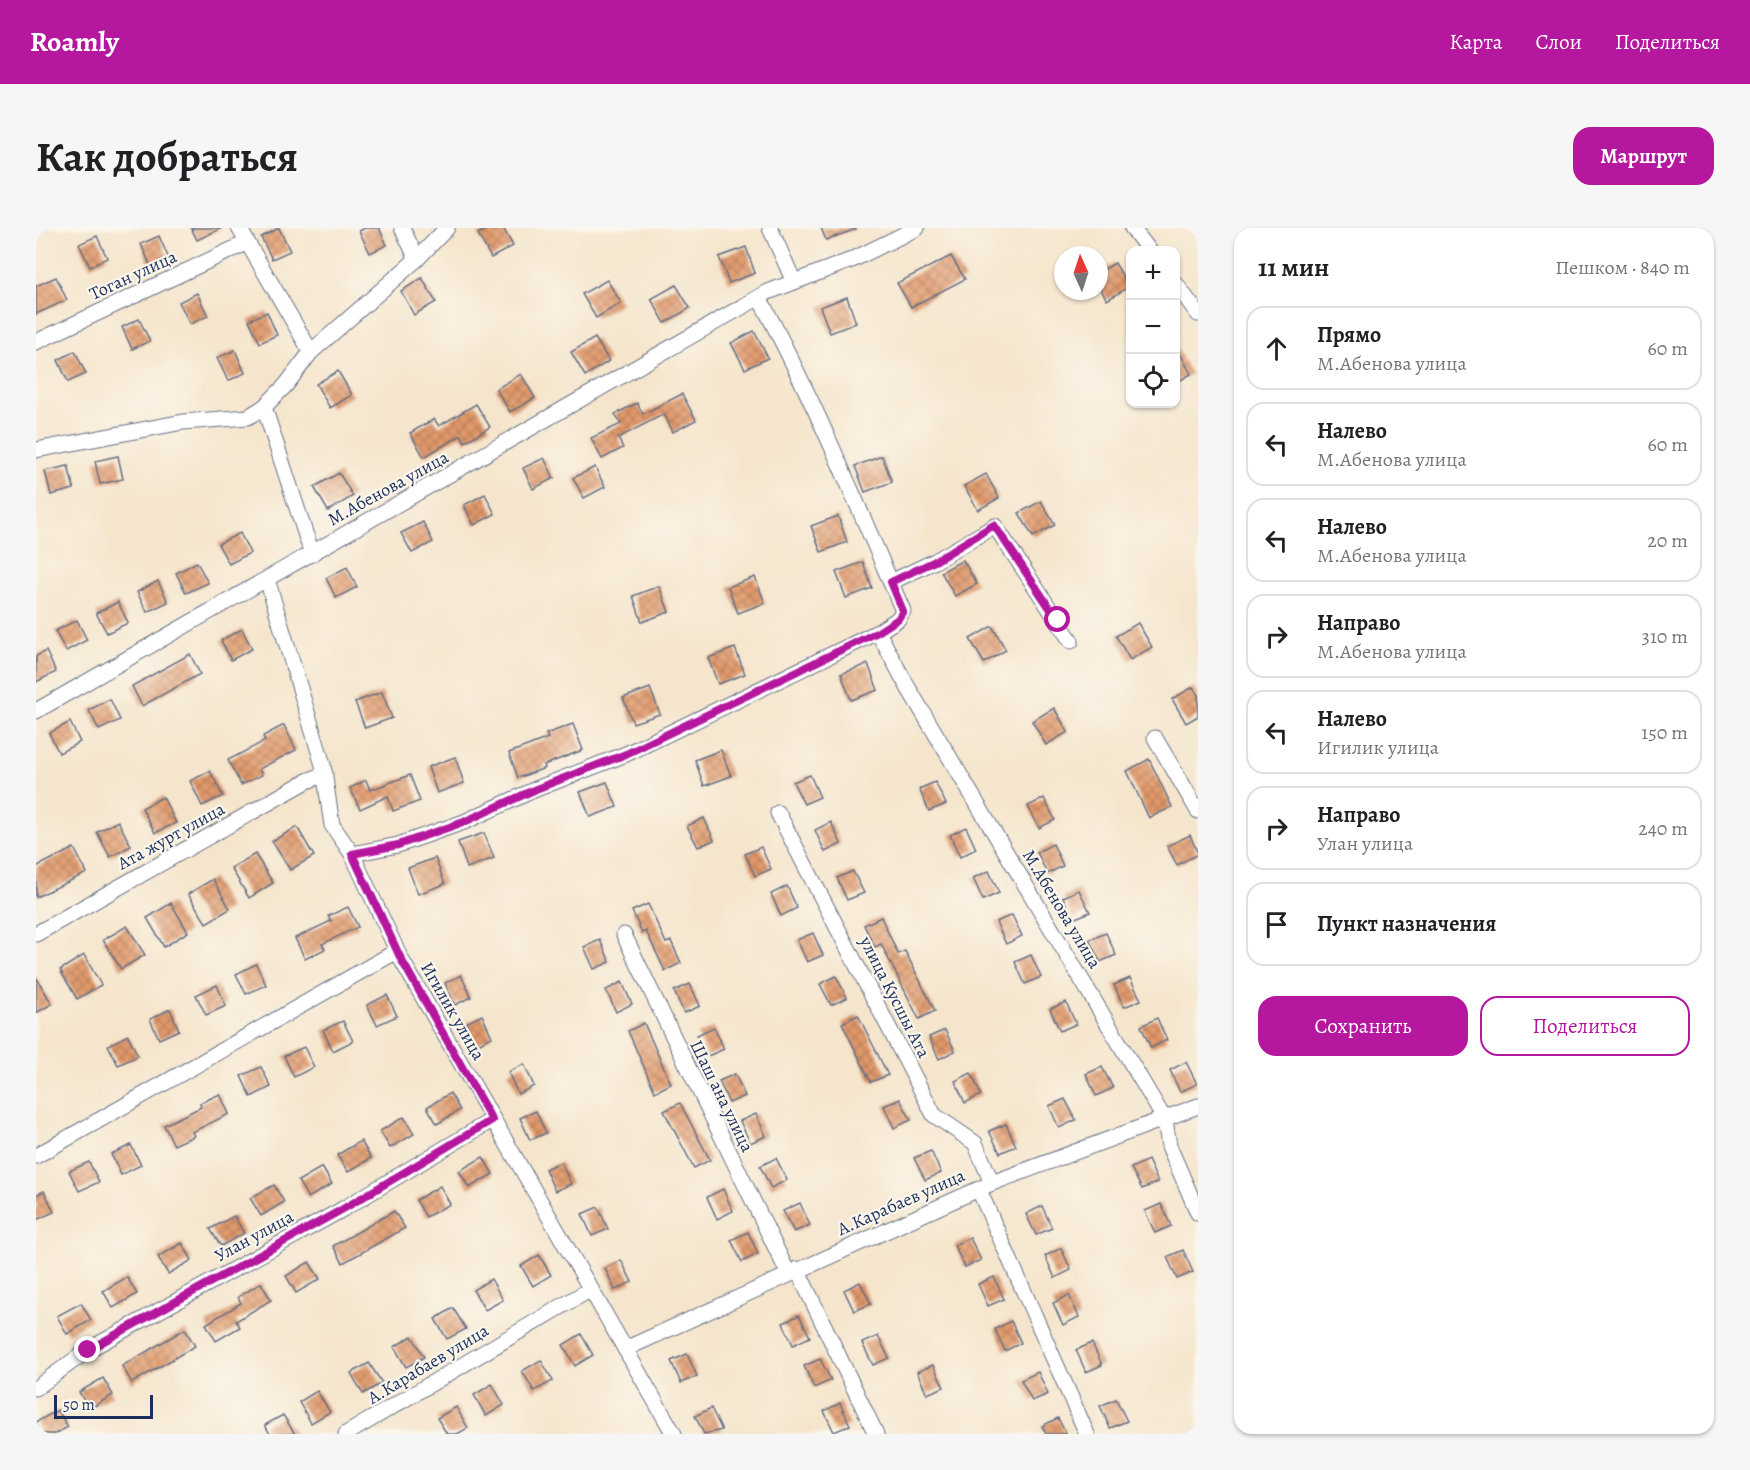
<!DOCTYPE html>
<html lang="ru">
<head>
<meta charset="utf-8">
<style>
  body { margin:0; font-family:Alegreya,serif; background:#f6f6f6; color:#202124 }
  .controls { position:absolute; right:18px; top:18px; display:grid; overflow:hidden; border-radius:12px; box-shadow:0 2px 4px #0004 }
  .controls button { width:54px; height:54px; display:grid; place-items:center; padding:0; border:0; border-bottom:2px solid #e0e0e0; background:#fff; color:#202124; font:30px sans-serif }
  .compass { position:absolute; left:1018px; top:18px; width:54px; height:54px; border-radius:50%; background:#fff; box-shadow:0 2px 4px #0004; rotate:357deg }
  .scale { position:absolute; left:18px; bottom:15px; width:99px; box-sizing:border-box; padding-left:6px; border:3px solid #1b2f5e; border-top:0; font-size:16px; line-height:21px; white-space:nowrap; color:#1b2f5e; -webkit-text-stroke:4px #fbf7ec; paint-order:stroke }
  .stop { position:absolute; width:18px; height:18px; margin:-14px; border:4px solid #b5179e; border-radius:50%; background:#fff }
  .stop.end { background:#b5179e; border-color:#fff; box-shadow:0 2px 6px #0008 }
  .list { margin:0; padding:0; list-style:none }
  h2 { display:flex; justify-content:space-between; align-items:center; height:78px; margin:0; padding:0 24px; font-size:26px }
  h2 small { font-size:20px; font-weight:400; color:#757577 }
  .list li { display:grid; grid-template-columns:39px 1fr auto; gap:18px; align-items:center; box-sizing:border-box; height:84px; margin:0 12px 12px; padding:0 12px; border:2px solid #e0e0e0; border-radius:18px }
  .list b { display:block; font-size:22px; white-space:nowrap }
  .list p { margin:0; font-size:20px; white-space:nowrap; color:#757577 }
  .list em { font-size:20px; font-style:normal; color:#757577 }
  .actions { display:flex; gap:12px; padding:18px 24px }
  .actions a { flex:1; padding:14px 0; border:2px solid #b5179e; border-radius:18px; text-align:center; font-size:21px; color:#b5179e }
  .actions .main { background:#b5179e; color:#fff }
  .icon { flex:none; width:33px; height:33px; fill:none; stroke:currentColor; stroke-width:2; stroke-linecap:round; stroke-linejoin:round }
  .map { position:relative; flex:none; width:1162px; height:1206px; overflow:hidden; border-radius:18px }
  header { display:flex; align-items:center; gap:36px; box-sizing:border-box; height:84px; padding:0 30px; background:#b5179e; color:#fff }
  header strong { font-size:28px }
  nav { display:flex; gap:33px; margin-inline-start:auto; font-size:21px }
  .intro { display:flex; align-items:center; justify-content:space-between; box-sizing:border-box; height:144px; padding:0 36px }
  h1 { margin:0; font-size:42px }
  .button { padding:15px 27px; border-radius:18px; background:#b5179e; color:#fff; font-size:21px; font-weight:700 }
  main { display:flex; gap:36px; padding:0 36px }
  aside { flex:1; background:#fff; border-radius:18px; box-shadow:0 2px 4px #0004 }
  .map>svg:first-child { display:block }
  .building { fill:url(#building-cross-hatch) }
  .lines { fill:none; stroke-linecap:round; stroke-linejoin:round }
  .street-casing { stroke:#676f84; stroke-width:17 }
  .street { stroke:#fff; stroke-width:15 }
  .route { stroke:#b5179e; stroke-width:8 }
  .labels { text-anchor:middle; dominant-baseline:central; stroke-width:4.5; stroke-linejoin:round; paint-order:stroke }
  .street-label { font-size:18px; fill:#1b2f5e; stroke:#fbf7ec }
</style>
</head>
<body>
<header>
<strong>Roamly</strong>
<nav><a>Карта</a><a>Слои</a><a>Поделиться</a></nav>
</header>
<div class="intro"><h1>Как добраться</h1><a class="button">Маршрут</a></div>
<main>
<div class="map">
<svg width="1162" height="1206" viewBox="0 0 1162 1206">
  <defs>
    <pattern id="building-cross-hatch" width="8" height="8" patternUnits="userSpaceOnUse" patternTransform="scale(1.5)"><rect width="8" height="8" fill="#e2996a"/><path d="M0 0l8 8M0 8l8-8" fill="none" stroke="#b67d5a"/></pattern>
  </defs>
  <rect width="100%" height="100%" fill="#fbf7ec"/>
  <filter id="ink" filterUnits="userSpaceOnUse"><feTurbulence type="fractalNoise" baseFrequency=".0167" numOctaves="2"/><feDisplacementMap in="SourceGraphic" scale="12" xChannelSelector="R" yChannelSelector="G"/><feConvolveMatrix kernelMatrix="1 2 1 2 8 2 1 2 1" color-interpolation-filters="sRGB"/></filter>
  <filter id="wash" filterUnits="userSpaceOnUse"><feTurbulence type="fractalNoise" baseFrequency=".008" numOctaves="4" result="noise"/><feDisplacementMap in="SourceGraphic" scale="24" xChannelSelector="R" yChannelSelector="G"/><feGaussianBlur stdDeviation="1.35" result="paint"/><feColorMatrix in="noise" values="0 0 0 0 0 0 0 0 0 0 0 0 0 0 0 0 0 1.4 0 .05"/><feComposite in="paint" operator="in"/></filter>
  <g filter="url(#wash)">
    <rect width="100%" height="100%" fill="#f5e5cc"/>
    <g id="blocks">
      <g class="building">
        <path d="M155,0H186L161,12Z"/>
        <path d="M243,0L254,23L236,31L225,9Z"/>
        <path d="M329,0H343L351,17L334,25L323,3Z"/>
        <path d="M453,0H467L477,18L455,30L442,6Z"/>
        <path d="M785,0H820V1L790,12Z"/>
        <path d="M61,8L71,30L54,39L43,16Z"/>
        <path d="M123,8L133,31L115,39L105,16Z"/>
        <path d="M710,19L719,45L693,55L683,29Z"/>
        <path d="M915,28L929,51L875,79L861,55Z"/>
        <path d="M1079,35L1093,59L1071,72L1063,58V44Z"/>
        <path d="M20,49L31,72L0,86V58Z"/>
        <path d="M386,50L400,74L378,87L365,63Z"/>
        <path d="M571,52L585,75L560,90L546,66Z"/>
        <path d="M640,57L654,80L629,95L615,71Z"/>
        <path d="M161,65L172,88L154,96L143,74Z"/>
        <path d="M811,69L820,95L794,105L784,79Z"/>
        <path d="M231,84L241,107L224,115L213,92Z"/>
        <path d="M103,91L114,113L96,121L86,99Z"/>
        <path d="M718,103L732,130L709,141L695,115Z"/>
        <path d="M559,110L573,133L549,148L535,124Z"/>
        <path d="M1140,118L1155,146L1140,155Z"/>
        <path d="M199,122L209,145L192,153L181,130Z"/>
        <path d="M39,123L50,146L32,154L22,132Z"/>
        <path d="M302,143L316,167L294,180L280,156Z"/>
        <path d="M485,146L499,170L474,184L460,161Z"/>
        <path d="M646,166L660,192L637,204L628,186L582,210L587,220L566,231L555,210L585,196L579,186L601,175L607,186Z"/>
        <path d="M440,176L454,199L429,214L425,207L388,229L374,205L398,191L403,198Z"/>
        <path d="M82,228L87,251L64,256L59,233Z"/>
        <path d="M846,228L856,254L829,264L819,238Z"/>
        <path d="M508,230L518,250L497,261L487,240Z"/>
        <path d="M32,238L38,261L15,267L9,243Z"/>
        <path d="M559,239L569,259L548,270L537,250Z"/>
        <path d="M303,245L317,268L292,283L278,259Z"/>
        <path d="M950,246L963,270L942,282L928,258Z"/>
        <path d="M449,266L459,286L438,297L428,277Z"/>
        <path d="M1005,273L1019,297L997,309L983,285Z"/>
        <path d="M802,288L811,314L785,324L775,298Z"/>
        <path d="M387,294L397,314L376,325L365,305Z"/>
        <path d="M204,305L214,325L193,336L182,316Z"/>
        <path d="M927,332L941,356L919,368L905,344Z"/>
        <path d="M161,334L172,355L150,365L140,345Z"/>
        <path d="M827,334L836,360L810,370L800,344Z"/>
        <path d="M311,339L321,359L300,370L290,350Z"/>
        <path d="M719,349L729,375L702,385L692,359Z"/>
        <path d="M122,353L132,374L111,384L101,364Z"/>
        <path d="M623,358L633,384L606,394L597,368Z"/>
        <path d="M82,374L92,395L71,405L60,385Z"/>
        <path d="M41,392L51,412L30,423L19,403Z"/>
        <path d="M1102,395L1116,419L1094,432L1080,408Z"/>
        <path d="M956,398L970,422L948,435L934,411Z"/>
        <path d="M206,401L216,421L195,432L185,412Z"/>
        <path d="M699,420L709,446L682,456L672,430Z"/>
        <path d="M10,423L20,444L0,454V428Z"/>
        <path d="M154,426L164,446L106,478L96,458Z"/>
        <path d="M832,436L842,462L815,472L805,446Z"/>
        <path d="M1157,459L1162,467V488L1150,495L1136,471Z"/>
        <path d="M614,460L624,486L597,495L587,470Z"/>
        <path d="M346,464L356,490L329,500L319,474Z"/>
        <path d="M74,471L84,492L63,502L53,482Z"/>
        <path d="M1018,480L1032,504L1010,517L996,493Z"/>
        <path d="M34,494L44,514L23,525L13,505Z"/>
        <path d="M537,496L547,522L508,537L509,540L482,550L473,525L512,510L510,506Z"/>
        <path d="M248,497L260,522L223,541L226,547L205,557L192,532L229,513L227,508Z"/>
        <path d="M685,522L695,548L668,558L659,532Z"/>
        <path d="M419,529L428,555L401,565L392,539Z"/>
        <path d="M1113,531L1136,579L1113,590L1091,543Z"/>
        <path d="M174,543L187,568L166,578L154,553Z"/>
        <path d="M374,547L384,573L357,583L352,568L324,581L314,560L330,552L334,562Z"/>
        <path d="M774,547L784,569L768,576L757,554Z"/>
        <path d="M571,554L581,579L554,589L544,564Z"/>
        <path d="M899,554L910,576L893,583L883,561Z"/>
        <path d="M127,569L140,595L119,605L106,580Z"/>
        <path d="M1008,570L1019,592L1003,600L992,578Z"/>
        <path d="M668,590L678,612L662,619L651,598Z"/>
        <path d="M82,593L95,618L74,629L61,604Z"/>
        <path d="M795,594L805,616L789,624L779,602Z"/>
        <path d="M261,599L278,628L254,642L236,613Z"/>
        <path d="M930,599L940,621L924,629L914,607Z"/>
        <path d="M448,605L458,630L431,640L422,614Z"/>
        <path d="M1154,607L1162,626L1141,637L1131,618Z"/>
        <path d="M1017,616L1027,638L1011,646L1001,624Z"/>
        <path d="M725,619L735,641L719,648L709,626Z"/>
        <path d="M38,620L51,645L0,669V639Z"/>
        <path d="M219,626L237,655L213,670L195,640Z"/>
        <path d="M399,630L409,656L382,666L372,640Z"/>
        <path d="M817,643L828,665L811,672L801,650Z"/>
        <path d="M953,643L963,665L947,672L937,650Z"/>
        <path d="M177,651L194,681L170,695L152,666Z"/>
        <path d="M751,658L761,680L745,688L735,666Z"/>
        <path d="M1043,662L1054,684L1037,691L1027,669Z"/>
        <path d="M135,675L152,704L128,719L111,690Z"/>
        <path d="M612,676L630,715L635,713L645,735L629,743L610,703L606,705L596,683Z"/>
        <path d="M312,679L322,699L286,716L289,721L269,731L259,710L295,693L292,688Z"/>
        <path d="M976,687L986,708L970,716L960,694Z"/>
        <path d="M845,689L862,726L869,723L899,783L883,791L845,716L839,719L828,697Z"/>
        <path d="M91,698L109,727L85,741L67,712Z"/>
        <path d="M777,705L787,727L771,734L761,712Z"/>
        <path d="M1070,705L1080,727L1064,734L1053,712Z"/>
        <path d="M564,712L574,734L558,741L548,719Z"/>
        <path d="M48,727L65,757L41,771L24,742Z"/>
        <path d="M995,727L1005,749L989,756L979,734Z"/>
        <path d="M220,736L230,757L210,766L200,746Z"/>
        <path d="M425,747L435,769L419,777L409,755Z"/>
        <path d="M800,748L811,770L795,777L784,756Z"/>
        <path d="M0,749L16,776L0,785Z"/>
        <path d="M1094,750L1105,772L1088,779L1078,757Z"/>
        <path d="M586,754L596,776L580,784L570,762Z"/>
        <path d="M654,756L664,778L648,785L638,763Z"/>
        <path d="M181,757L190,778L170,787L160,767Z"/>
        <path d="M351,767L361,788L341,797L331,777Z"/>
        <path d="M1030,774L1040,796L1024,803L1014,781Z"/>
        <path d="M134,781L143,802L123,811L114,791Z"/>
        <path d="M446,787L456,809L440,817L430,795Z"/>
        <path d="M822,787L852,847L835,854L806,795Z"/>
        <path d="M1121,790L1131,812L1115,820L1105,798Z"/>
        <path d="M307,793L317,813L297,823L287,802Z"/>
        <path d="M608,795L635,856L619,864L592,803Z"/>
        <path d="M678,799L688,821L672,828L661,807Z"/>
        <path d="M909,802L919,823L903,831L893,809Z"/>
        <path d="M92,807L102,828L82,837L72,817Z"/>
        <path d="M268,819L278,839L258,849L248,828Z"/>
        <path d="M1150,834L1161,856L1144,864L1134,842Z"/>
        <path d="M488,836L498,858L482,866L472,844Z"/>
        <path d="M225,839L235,859L215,869L205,848Z"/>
        <path d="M1066,839L1077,860L1060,868L1050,846Z"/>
        <path d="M935,845L945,867L929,875L919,853Z"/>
        <path d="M699,846L709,868L693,875L683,853Z"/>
        <path d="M414,865L424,882L401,896L391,879Z"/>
        <path d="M184,866L193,886L156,904L158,908L138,917L128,897L165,879L164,875Z"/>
        <path d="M864,871L875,892L858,900L848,878Z"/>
        <path d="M1029,871L1040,892L1023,900L1013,878Z"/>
        <path d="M644,875L674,932L658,940L628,883Z"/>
        <path d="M500,883L510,905L494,912L484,890Z"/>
        <path d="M720,886L730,908L714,915L704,893Z"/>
        <path d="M368,889L378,906L354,920L344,903Z"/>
        <path d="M970,896L980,918L964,925L953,903Z"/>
        <path d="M325,913L335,930L312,944L301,927Z"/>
        <path d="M95,917L105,937L85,947L75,926Z"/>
        <path d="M895,923L905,945L889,952L878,930Z"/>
        <path d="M447,929L457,946L433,960L423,943Z"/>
        <path d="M740,930L751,952L735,960L724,938Z"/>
        <path d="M1112,932L1122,954L1106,961L1095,940Z"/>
        <path d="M53,934L63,954L43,963L33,943Z"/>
        <path d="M525,934L535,956L519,963L509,941Z"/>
        <path d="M286,939L296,956L272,970L262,953Z"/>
        <path d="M238,957L248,974L225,988L214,970Z"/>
        <path d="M404,958L414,976L390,989L380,972Z"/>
        <path d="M687,961L697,983L681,991L671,969Z"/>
        <path d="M8,963L18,984L0,992V967Z"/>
        <path d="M764,975L774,997L758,1004L747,983Z"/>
        <path d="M1125,976L1135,998L1119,1005L1109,983Z"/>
        <path d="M1006,978L1016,1000L1000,1007L990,986Z"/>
        <path d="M562,979L572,1001L556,1008L546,986Z"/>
        <path d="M358,983L369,1000L307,1035L297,1018Z"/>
        <path d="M198,988L208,1005L185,1018L174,1001Z"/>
        <path d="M712,1004L722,1026L706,1034L695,1012Z"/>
        <path d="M934,1010L945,1032L929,1039L918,1017Z"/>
        <path d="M146,1015L156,1032L132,1046L122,1029Z"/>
        <path d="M1025,1020L1035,1042L1019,1050L1009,1028Z"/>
        <path d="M1147,1022L1157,1044L1141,1051L1131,1029Z"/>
        <path d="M503,1027L515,1047L497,1058L485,1038Z"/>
        <path d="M585,1032L596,1054L579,1062L569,1040Z"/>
        <path d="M273,1034L284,1051L260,1065L250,1048Z"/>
        <path d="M91,1049L101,1066L77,1080L67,1063Z"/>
        <path d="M958,1049L968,1071L952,1078L942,1056Z"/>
        <path d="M455,1051L467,1072L449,1082L437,1062Z"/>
        <path d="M824,1054L835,1076L818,1083L808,1062Z"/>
        <path d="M225,1055L235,1072L200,1093L204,1099L180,1113L170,1096L205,1075L202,1069Z"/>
        <path d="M1033,1067L1043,1089L1027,1097L1017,1075Z"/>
        <path d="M45,1075L55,1092L31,1106L21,1088Z"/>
        <path d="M417,1080L430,1101L411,1111L399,1091Z"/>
        <path d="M763,1087L774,1109L757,1117L747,1095Z"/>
        <path d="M975,1093L985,1115L969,1123L959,1101Z"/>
        <path d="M149,1101L159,1118L96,1155L86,1138Z"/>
        <path d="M545,1106L557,1127L539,1138L527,1117Z"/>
        <path d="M376,1108L388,1129L370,1139L358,1119Z"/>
        <path d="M842,1108L853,1130L837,1137L826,1115Z"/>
        <path d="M1056,1115L1066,1137L1050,1144L1040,1122Z"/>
        <path d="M651,1126L661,1148L645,1155L635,1133Z"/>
        <path d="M784,1131L795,1152L778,1160L768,1138Z"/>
        <path d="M505,1132L517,1153L498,1163L486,1143Z"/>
        <path d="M333,1135L346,1155L327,1166L315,1145Z"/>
        <path d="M897,1137L908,1159L891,1166L881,1144Z"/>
        <path d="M1002,1144L1012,1166L996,1173L985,1152Z"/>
        <path d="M67,1150L77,1167L53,1181L43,1164Z"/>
        <path d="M456,1156L468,1177L450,1188L438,1167Z"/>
        <path d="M281,1163L294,1184L275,1195L263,1174Z"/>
        <path d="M1080,1171L1091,1193L1074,1200L1064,1178Z"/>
        <path d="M804,1175L814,1197L798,1204L788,1183Z"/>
        <path d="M420,1179L432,1200L421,1206H411L401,1190Z"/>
        <path d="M675,1180L686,1202L668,1206L659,1188Z"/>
        <path d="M22,1182L32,1199L19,1206H4L0,1194Z"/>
        <path d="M247,1187L259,1206H234L229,1197Z"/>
        <path d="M1022,1190L1030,1206H1010L1006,1198Z"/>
      </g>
    </g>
  </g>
  <g filter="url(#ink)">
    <use href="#blocks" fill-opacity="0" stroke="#676f84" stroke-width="1.5"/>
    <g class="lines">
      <g class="street-casing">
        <g id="street">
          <path d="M203,0L275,124"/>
          <path d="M366,0L381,31"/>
          <path d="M734,0L758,54"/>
          <path d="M1096,0L1113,22"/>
          <path d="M1140,56L1162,86"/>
          <path d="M0,114L210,15"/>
          <path d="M228,179L276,326"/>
          <path d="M0,222L147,194L212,189L228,179L250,157L275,124L381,31L411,0"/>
          <path d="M231,351L287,537L296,597L316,626L365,731L638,1206"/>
          <path d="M855,354L899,333L959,298L1035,413"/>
          <path d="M842,404L870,456L1129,892L1133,918L1162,985"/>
          <path d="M0,483L732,64L818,31L881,0"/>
          <path d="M1119,510L1162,583"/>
          <path d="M742,585L898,887L939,915L956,955"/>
          <path d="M316,626L362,617L428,594L500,561L590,526L842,404L862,391L867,383C822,278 778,172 724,71"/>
          <path d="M0,706L271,553L289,546"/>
          <path d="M588,707L752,1045"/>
          <path d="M0,928L361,723"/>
          <path d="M943,962L1051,1206"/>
          <path d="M761,1041L840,1206"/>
          <path d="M589,1121L956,955L1162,878"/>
          <path d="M0,1160L52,1122L307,981L456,892"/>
          <path d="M310,1206L555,1061"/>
        </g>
      </g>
      <use href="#street" class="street"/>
    </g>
  </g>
  <g class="lines" filter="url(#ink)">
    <path class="route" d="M52,1122L307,981L456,892L365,731L316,626L362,617L428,594L500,561L590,526L842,404L862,391L867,383L855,354L899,333L958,297L1022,392"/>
  </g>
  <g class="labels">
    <g class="street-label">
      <text transform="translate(97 47) rotate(-25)">Тоган улица</text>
      <text transform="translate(352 260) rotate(-29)">М.Абенова улица</text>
      <text transform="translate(135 608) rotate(-29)">Ата журт улица</text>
      <text transform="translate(1026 681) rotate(59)">М.Абенова улица</text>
      <text transform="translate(859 769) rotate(63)">улица Кусшы Ата</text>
      <text transform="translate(417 783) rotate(60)">Игилик улица</text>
      <text transform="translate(686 868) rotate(64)">Шаш ана улица</text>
      <text transform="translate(865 974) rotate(-24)">А.Карабаев улица</text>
      <text transform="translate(218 1008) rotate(-29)">Улан улица</text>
      <text transform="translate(392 1136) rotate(-31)">А.Карабаев улица</text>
    </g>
  </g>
</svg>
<div class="controls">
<button>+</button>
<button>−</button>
<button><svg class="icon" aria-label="locate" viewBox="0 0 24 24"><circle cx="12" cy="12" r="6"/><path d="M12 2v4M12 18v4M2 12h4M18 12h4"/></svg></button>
</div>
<svg class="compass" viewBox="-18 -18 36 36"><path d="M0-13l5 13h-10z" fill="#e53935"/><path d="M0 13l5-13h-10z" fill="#757577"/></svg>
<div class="scale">50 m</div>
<div class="stop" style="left:1022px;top:392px"></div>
<div class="stop end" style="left:52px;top:1122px"></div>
</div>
<aside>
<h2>11 мин<small>Пешком · 840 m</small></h2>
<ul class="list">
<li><svg class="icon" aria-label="ahead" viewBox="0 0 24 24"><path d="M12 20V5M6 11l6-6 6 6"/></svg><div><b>Прямо</b><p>М.Абенова улица</p></div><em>60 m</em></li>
<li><svg class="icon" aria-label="left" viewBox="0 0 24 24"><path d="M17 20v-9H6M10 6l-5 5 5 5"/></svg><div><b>Налево</b><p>М.Абенова улица</p></div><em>60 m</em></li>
<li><svg class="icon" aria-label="left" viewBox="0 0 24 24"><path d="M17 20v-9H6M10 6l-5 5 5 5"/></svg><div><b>Налево</b><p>М.Абенова улица</p></div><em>20 m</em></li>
<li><svg class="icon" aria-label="right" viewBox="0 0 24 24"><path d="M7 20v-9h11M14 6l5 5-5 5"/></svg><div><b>Направо</b><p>М.Абенова улица</p></div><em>310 m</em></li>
<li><svg class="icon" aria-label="left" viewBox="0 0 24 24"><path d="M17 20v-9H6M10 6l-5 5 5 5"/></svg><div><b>Налево</b><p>Игилик улица</p></div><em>150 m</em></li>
<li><svg class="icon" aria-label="right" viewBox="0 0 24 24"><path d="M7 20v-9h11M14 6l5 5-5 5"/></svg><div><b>Направо</b><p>Улан улица</p></div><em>240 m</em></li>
<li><svg class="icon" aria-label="arrive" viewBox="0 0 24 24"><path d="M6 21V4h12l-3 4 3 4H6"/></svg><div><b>Пункт назначения</b></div></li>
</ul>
<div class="actions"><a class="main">Сохранить</a><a>Поделиться</a></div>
</aside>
</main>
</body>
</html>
